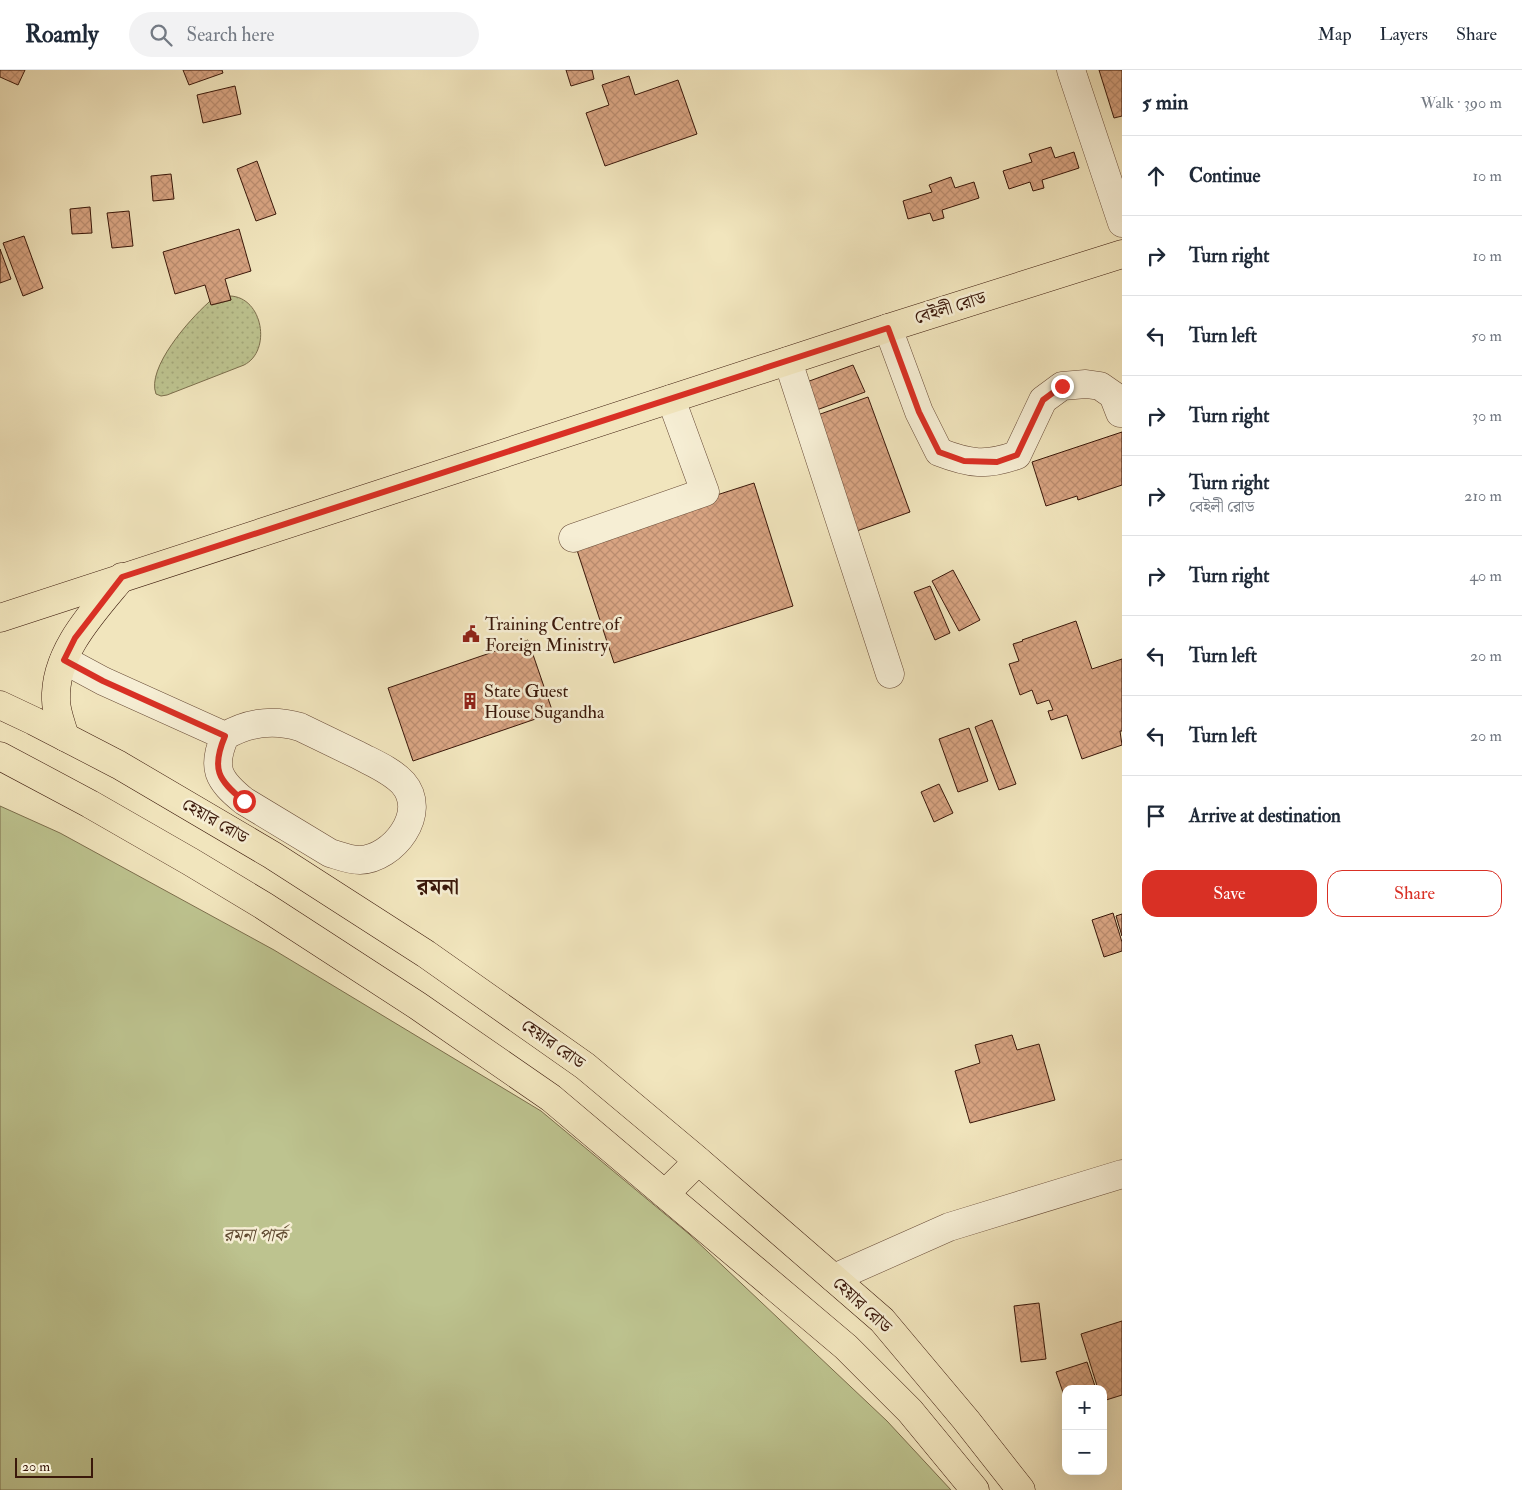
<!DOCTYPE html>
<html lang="en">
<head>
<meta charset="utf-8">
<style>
  body { margin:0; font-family:"IM FELL Double Pica","Noto Serif Bengali",serif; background:#f2f2f3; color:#1f2937 }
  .controls { position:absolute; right:15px; bottom:15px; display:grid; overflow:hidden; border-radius:10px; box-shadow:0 5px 20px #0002 }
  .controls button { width:45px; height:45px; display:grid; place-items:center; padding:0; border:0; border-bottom:1px solid #e0e1e3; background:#fff; color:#1f2937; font:25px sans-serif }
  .scale { position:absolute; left:15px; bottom:12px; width:78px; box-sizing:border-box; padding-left:5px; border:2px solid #3a180a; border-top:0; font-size:14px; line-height:18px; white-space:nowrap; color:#3a180a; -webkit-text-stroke:4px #f6eed4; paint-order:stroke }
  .stop { position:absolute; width:15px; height:15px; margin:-11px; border:4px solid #d93025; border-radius:50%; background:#fff }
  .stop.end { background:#d93025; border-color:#fff; box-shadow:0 1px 5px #0008 }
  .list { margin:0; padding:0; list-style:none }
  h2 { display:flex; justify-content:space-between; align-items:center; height:65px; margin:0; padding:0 20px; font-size:21px }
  h2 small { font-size:16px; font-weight:400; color:#747a83 }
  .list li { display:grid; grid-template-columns:32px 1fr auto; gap:15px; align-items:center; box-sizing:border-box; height:80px; padding:0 20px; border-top:1px solid #e0e1e3 }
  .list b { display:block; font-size:19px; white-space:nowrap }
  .list p { margin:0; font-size:16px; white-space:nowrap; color:#747a83 }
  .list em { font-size:16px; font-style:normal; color:#747a83 }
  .actions { display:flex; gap:10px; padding:15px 20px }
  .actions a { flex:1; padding:11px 0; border:1px solid #d93025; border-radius:15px; text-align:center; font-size:18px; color:#d93025 }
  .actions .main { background:#d93025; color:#fff }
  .icon { flex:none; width:28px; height:28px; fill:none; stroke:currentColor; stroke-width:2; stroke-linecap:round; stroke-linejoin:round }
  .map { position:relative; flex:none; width:1122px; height:1420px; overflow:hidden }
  header { display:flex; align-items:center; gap:30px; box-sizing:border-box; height:70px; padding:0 25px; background:#fff; border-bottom:1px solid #e0e1e3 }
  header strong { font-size:24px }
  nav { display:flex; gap:28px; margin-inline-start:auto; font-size:18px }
  .search { width:350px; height:45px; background:#f2f2f3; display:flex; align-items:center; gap:12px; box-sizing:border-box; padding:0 18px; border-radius:28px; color:#747a83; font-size:19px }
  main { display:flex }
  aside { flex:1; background:#fff }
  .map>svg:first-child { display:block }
  .grass { fill:url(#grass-dots); stroke:#7c6e4c }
  .park { fill:#bdc38f; stroke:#7c6e4c }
  .building { fill:url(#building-cross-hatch); stroke:#3a180a }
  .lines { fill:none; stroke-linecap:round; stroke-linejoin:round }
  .minor-casing { stroke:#684b37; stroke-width:29 }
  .major-casing { stroke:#3a180a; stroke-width:29 }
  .minor { stroke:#f6eed4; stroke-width:28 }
  .major { stroke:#f1e5bd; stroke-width:28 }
  .route { stroke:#d93025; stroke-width:6 }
  .labels { text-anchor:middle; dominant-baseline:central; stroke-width:5; stroke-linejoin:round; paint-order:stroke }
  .street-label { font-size:18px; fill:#3a180a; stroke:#f6eed4 }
  .poi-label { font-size:18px; fill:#3a180a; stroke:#f6eed4; text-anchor:start }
  .park-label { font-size:18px; font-style:italic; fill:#614b32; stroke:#f6eed4 }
  .district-label { font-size:22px; font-weight:bold; fill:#3a180a; stroke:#f6eed4 }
</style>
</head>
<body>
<header>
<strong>Roamly</strong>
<div class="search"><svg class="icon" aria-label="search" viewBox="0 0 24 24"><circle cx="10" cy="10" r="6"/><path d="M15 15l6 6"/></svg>Search here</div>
<nav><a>Map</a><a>Layers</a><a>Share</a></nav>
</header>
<main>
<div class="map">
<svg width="1122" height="1420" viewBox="0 0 1122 1420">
  <defs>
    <pattern id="grass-dots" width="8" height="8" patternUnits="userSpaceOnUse" patternTransform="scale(1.25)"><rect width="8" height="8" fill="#bdc38f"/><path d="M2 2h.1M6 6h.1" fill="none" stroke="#a3a77a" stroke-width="1.8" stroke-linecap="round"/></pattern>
    <pattern id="building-cross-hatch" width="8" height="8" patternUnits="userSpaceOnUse" patternTransform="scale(1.25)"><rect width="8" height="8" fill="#d8a482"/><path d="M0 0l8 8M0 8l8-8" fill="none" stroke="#ba8c6f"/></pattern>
  </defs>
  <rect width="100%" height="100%" fill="#f1e5bd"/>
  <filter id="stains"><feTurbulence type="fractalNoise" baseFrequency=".004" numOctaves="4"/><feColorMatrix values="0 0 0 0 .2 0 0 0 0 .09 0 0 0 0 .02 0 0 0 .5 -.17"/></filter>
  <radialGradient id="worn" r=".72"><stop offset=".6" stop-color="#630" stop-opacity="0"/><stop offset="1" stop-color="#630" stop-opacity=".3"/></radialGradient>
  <path class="grass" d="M230,226C263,227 272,281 244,295L167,325L161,326L156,324C146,298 190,249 208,233L210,231L212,235L231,230Z"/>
  <path class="park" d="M0,736L60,763L274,880L541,1041L689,1164L887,1351L951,1420H0Z"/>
  <g class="building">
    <path d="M0,0H25L18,15L0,7Z"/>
    <path d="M183,0H222L223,3L189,15Z"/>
    <path d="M566,0H592L594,9L571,16Z"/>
    <path d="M1099,0H1122V46L1114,48Z"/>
    <path d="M629,6L635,25L678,10L697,64L605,96L586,43L609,35L602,15Z"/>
    <path d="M235,16L241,44L203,53L197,25Z"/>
    <path d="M1051,77L1055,88L1074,82L1079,98L1042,110L1044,118L1033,121L1030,112L1009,119L1003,101L1032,92L1029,84Z"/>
    <path d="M257,91L276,144L256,151L237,99Z"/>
    <path d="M171,104L174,129L153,131L151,106Z"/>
    <path d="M951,107L955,118L974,112L979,128L942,140L944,148L933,151L930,143L908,149L903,131L932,122L929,115Z"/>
    <path d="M90,137L92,163L72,164L70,139Z"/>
    <path d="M129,141L133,176L112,178L107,143Z"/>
    <path d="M239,159L251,201L225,209L231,230L211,235L205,215L175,224L163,182Z"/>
    <path d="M24,166L43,218L23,226L3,173Z"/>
    <path d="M0,179L11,209L0,213Z"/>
    <path d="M853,295L865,322L814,341L804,313Z"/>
    <path d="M868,327L910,442L854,462L812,347Z"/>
    <path d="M1122,362V415L1078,430L1077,426L1046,436L1032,392Z"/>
    <path d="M754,413L793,536L614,593L574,471Z"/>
    <path d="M953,500L980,550L959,561L932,511Z"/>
    <path d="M930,516L950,563L935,570L914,522Z"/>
    <path d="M1076,551L1092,599L1122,589V661H1120L1122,675L1082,689L1067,645L1051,650L1048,641L1053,640L1049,630L1037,634L1032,620L1020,625L1009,594L1019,591L1013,574L1023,571L1022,570Z"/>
    <path d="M528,570L553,643L413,691L388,618Z"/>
    <path d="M992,650L1016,714L999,720L975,657Z"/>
    <path d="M969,658L988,711L958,722L939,669Z"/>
    <path d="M939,714L953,743L934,752L921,722Z"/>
    <path d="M1113,843L1122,872V881L1104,887L1092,850Z"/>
    <path d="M1122,844V866L1116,846Z"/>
    <path d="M1012,965L1017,980L1039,974L1055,1030L970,1053L955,1001L980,993L975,975Z"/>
    <path d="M1039,1233L1046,1289L1021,1292L1014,1236Z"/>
    <path d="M1122,1251V1325L1103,1331V1319H1098L1081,1264Z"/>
    <path d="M1087,1292L1096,1319H1066V1331L1056,1302Z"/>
  </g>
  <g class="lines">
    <g class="minor-casing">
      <g id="minor">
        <path d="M1071,0L1122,153"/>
        <path d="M888,258L919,342L939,382C970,394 986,396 1017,385L1043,330L1062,316L1086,314L1100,316L1113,325L1120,343"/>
        <path d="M788,291L890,604"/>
        <path d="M573,468L705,422L671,329"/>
        <path d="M64,590L103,611L225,666C249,652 273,649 300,657C319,666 339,676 358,685C373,693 391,700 403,713C429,743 393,789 360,790C349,790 340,786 330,783L244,731C218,710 211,698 225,666"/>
        <path d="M834,1208L949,1157L1122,1104"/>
      </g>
    </g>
    <g class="major-casing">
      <g id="major">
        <path d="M0,548L888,258L1122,184"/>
        <path d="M0,635L34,651L119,695L272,785L426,884L585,996L695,1088L882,1250L966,1350L1021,1420"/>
        <path d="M65,667C62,656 56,642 56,630C54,582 94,541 122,507"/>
        <path d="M0,686L90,734L191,792L264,836L418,936L551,1028L846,1277L910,1341L975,1420"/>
        <path d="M665,1124L698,1091"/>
      </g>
    </g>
    <use href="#minor" class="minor"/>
    <use href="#major" class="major"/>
  </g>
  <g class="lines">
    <path class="route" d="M244,731C218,710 211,699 225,666L103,611L64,590L75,568L122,507L888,258L919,342L939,382L964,391L997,392L1017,385L1043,330L1062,316"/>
  </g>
  <defs>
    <g id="civic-bare" transform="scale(1.35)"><path d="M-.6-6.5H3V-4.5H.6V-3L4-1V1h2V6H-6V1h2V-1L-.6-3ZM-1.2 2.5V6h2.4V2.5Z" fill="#8f2418" stroke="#f6eed4" stroke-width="2.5" paint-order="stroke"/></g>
    <g id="building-bare" transform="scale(1.35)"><path d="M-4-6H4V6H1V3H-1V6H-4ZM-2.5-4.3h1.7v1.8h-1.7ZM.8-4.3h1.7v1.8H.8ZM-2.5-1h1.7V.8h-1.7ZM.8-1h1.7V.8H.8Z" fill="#8f2418" stroke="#f6eed4" stroke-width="2.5" paint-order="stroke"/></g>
  </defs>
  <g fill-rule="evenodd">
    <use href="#civic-bare" x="471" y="564"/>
    <use href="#building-bare" x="470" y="631"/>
  </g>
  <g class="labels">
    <g class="street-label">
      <text transform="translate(950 238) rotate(-17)">বেইলী রোড</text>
      <text transform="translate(215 751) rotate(30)">হেয়ার রোড</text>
      <text transform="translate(553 974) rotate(35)">হেয়ার রোড</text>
      <text transform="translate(862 1235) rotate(43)">হেয়ার রোড</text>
    </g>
    <g class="poi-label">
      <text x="485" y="554">Training Centre of<tspan x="485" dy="21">Foreign Ministry</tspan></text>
      <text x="484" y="621">State Guest<tspan x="484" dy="21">House Sugandha</tspan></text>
    </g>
    <g class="park-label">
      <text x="255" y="1165">রমনা পার্ক</text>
    </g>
    <g class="district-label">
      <text x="438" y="817">রমনা</text>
    </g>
  </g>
  <rect width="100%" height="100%" filter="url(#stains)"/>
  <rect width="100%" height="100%" fill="url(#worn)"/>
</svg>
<div class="controls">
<button>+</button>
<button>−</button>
</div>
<div class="scale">20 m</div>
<div class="stop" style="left:244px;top:731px"></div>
<div class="stop end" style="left:1062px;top:316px"></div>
</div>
<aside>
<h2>5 min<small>Walk · 390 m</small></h2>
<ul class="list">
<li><svg class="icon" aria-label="ahead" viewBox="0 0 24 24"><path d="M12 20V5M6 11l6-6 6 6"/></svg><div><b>Continue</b></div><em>10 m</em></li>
<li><svg class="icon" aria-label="right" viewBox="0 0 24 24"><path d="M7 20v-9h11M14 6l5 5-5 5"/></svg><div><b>Turn right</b></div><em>10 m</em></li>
<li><svg class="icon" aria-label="left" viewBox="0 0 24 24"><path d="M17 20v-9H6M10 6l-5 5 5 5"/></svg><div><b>Turn left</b></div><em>50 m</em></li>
<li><svg class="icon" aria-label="right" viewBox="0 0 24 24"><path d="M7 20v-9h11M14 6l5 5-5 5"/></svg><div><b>Turn right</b></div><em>30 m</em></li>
<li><svg class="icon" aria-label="right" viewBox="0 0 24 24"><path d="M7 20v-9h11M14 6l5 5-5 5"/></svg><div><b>Turn right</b><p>বেইলী রোড</p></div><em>210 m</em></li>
<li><svg class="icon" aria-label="right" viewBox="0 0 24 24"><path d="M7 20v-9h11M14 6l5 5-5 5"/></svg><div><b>Turn right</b></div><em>40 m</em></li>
<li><svg class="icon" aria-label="left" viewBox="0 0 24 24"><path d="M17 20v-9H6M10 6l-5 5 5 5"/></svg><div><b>Turn left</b></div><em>20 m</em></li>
<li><svg class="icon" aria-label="left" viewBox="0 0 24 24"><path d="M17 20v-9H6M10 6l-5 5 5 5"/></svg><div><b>Turn left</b></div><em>20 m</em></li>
<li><svg class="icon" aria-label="arrive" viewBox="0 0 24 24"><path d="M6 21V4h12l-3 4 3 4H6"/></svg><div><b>Arrive at destination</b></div></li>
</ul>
<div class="actions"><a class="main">Save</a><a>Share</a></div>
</aside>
</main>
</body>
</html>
